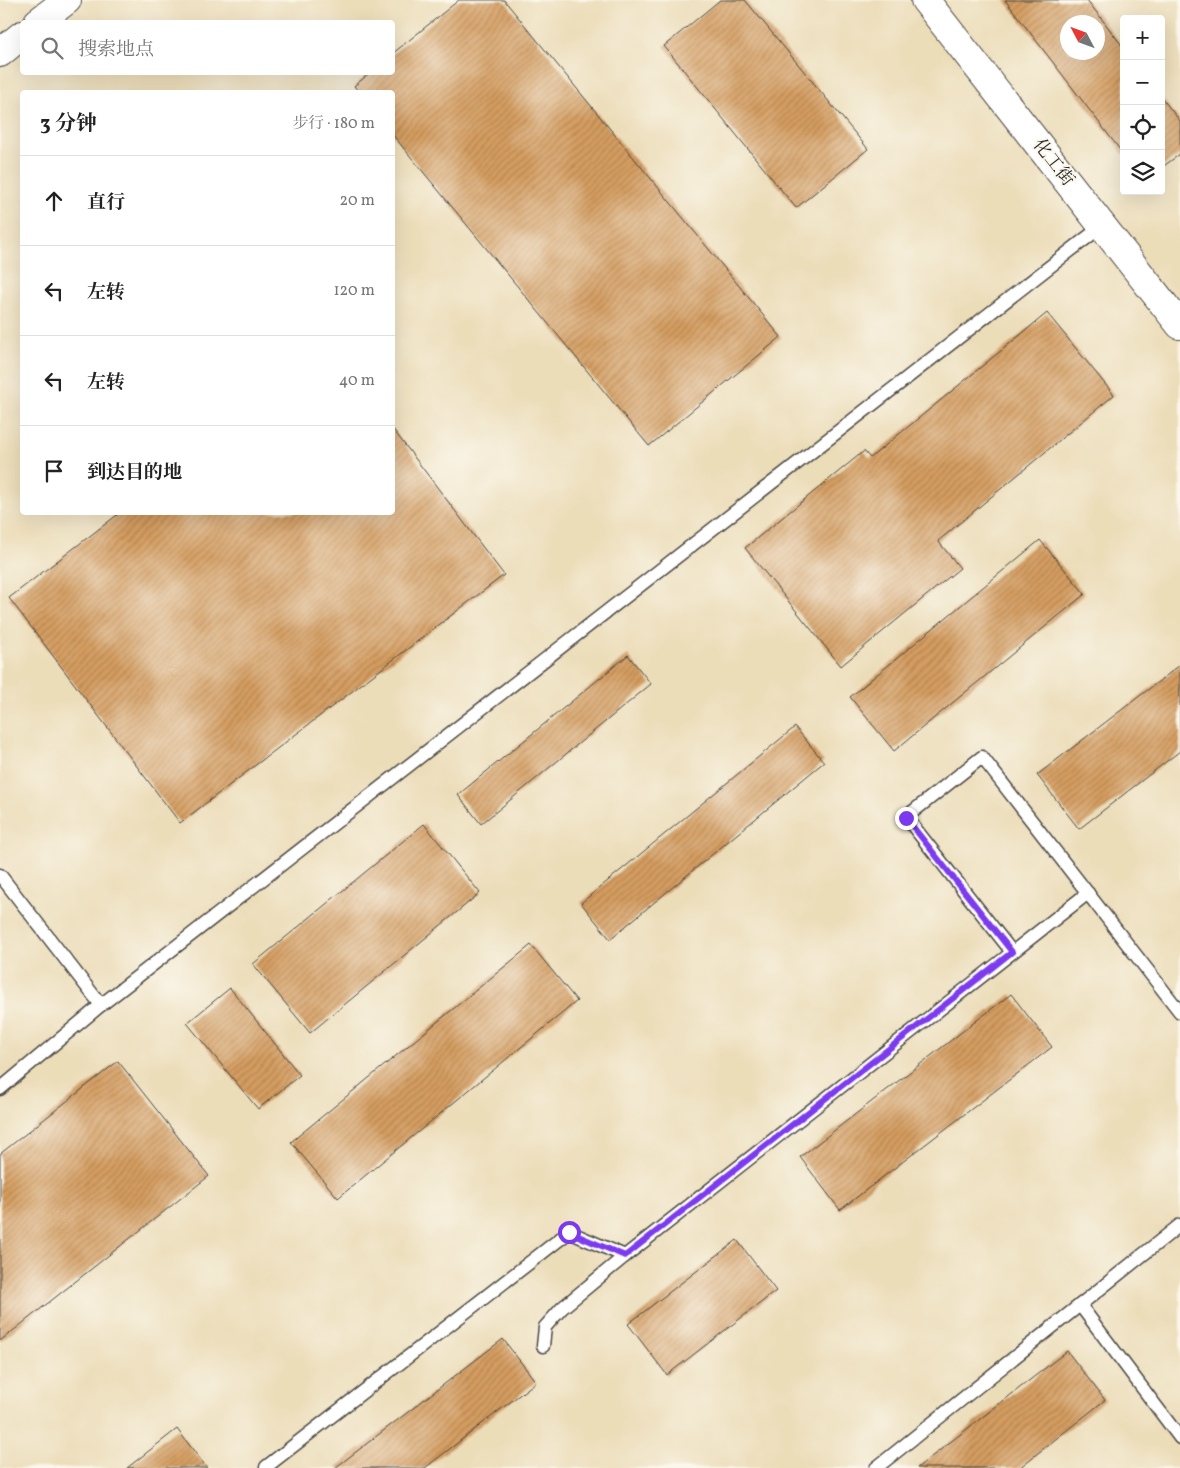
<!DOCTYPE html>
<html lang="zh">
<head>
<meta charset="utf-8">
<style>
  body { margin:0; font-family:Vollkorn,"Noto Serif SC",serif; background:#f6f6f6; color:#222 }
  .controls { position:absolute; right:15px; top:15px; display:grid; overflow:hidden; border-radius:5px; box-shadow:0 5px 20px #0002 }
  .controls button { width:45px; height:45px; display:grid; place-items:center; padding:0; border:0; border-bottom:1px solid #e0e0e0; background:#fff; color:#222; font:25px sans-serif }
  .compass { position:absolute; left:1060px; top:15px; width:45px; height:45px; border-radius:50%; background:#fff; box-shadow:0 5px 20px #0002; rotate:311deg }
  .stop { position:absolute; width:15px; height:15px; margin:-11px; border:4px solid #7c3aed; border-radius:50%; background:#fff }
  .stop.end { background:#7c3aed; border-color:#fff; box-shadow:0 1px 5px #0008 }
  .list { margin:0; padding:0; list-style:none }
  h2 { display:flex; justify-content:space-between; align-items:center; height:65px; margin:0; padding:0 20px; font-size:21px }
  h2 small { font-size:16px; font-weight:400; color:#767676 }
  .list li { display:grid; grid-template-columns:32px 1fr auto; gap:15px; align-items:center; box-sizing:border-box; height:90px; padding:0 20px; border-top:1px solid #e0e0e0 }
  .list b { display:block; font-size:19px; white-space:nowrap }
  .list em { font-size:16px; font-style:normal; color:#767676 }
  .icon { flex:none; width:28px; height:28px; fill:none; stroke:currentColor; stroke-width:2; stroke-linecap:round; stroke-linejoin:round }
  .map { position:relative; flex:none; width:1180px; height:1468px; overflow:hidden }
  .search { position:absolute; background:#fff; box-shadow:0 5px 20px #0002; left:20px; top:20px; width:375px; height:55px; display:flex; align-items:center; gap:12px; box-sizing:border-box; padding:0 18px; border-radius:5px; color:#767676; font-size:19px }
  .panel { position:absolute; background:#fff; box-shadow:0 5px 20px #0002; left:20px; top:90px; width:375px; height:425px; border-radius:5px }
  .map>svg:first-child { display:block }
  .building { fill:url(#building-hatch); fill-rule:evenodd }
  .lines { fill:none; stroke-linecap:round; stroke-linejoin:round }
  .lane-casing { stroke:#484640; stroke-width:15 }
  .secondary-casing { stroke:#484640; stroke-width:30 }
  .lane { stroke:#fff; stroke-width:12 }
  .secondary { stroke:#fff; stroke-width:28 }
  .route { stroke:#7c3aed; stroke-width:6 }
  .labels { text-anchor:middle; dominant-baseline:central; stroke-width:4; stroke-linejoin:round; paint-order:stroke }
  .street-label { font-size:18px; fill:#2b2b2b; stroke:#fbf7ec }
</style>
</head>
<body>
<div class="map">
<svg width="1180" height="1468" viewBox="0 0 1180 1468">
  <defs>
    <pattern id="building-hatch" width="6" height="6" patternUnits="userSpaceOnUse" patternTransform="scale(1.25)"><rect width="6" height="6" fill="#d59d60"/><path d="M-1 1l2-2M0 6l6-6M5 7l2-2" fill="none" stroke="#ad804f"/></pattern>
  </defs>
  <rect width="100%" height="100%" fill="#fbf7ec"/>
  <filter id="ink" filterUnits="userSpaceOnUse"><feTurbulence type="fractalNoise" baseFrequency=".02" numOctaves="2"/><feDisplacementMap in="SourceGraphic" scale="10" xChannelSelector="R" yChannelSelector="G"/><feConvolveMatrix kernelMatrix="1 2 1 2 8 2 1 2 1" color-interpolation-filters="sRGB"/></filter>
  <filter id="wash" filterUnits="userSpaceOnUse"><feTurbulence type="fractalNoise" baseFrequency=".0096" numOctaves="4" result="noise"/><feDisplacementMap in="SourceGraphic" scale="20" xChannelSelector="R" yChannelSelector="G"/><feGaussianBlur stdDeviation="1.12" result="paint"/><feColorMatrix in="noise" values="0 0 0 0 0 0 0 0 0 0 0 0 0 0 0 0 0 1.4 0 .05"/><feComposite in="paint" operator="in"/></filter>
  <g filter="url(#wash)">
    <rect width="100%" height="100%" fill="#ecddb9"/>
    <g id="blocks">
      <g class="building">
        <path d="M459,0H504L781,337L649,446L392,134V92H359L354,86L371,72H392V54Z"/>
        <path d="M720,0H745L868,149L796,208L664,46Z"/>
        <path d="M1005,0H1087L1124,48V155ZM1068,22H1098V52H1068Z"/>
        <path d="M1161,97L1180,121V154L1161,168Z"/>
        <path d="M1047,313L1114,395L938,541L960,568L841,666L745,548L864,451L870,458Z"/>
        <path d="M392,428L504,575L180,823L9,598L121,512H392Z"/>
        <path d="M1040,540L1085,594L894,751L850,697Z"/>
        <path d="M628,655L651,684L481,824L458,795Z"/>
        <path d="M1180,665V751L1079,829L1037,775Z"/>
        <path d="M795,727L824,762L610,939L581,903Z"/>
        <path d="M424,824L480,893L310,1033L253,964Z"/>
        <path d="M531,945L577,1001L338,1198L291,1142Z"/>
        <path d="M230,988L300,1075L258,1109L187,1023Z"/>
        <path d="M1011,994L1052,1047L840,1210L800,1157Z"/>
        <path d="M118,1061L209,1176L0,1341V1154Z"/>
        <path d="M737,1240L776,1291L667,1375L628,1324Z"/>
        <path d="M503,1339L536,1382L425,1468H335Z"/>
        <path d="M1067,1351L1105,1400L1019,1468H917Z"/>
        <path d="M177,1429L207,1468H127Z"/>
      </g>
    </g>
  </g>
  <g filter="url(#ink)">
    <use href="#blocks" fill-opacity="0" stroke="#484640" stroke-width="1"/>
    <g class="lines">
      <g class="lane-casing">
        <g id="lane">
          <path d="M0,875L101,1005"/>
          <path d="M1012,952L906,817L982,757L1180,1012"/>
          <path d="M0,1089L101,1005L1102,226"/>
          <path d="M1080,1305L1180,1438"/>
          <path d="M543,1346L545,1327L562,1308L625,1256"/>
          <path d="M267,1468L266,1467L569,1232L625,1256L1088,893"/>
          <path d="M876,1468L1180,1225"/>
        </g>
      </g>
      <g class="secondary-casing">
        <g id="secondary">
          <path d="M925,0L1180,325"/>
          <path d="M38,22L67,0"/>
          <path d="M0,53L22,35"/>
        </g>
      </g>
      <use href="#lane" class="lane"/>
      <use href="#secondary" class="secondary"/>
    </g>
  </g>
  <g class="lines" filter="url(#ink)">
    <path class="route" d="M569,1232L625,1256L1012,952L906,818"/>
  </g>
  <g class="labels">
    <g class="street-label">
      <text transform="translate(1053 163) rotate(52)">化工街</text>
    </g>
  </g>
</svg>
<div class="controls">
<button>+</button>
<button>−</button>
<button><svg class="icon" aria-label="locate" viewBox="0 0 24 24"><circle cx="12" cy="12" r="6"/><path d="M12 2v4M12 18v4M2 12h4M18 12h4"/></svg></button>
<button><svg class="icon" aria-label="layers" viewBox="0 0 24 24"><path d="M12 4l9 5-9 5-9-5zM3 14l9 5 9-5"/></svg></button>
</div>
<svg class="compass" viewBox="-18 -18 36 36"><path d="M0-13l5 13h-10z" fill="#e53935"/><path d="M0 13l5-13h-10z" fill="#767676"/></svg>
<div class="stop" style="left:569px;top:1232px"></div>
<div class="stop end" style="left:906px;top:818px"></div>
<div class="search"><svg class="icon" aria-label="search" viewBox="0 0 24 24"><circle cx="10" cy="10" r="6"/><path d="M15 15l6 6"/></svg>搜索地点</div>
<section class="panel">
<h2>3 分钟<small>步行 · 180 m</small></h2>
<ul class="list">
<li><svg class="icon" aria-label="ahead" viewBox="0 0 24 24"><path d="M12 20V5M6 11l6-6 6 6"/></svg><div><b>直行</b></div><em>20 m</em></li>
<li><svg class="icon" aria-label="left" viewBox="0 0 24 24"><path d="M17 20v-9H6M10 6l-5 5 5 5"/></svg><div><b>左转</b></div><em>120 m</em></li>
<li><svg class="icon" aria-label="left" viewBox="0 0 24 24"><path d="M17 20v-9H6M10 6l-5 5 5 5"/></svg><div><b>左转</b></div><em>40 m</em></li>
<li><svg class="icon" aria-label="arrive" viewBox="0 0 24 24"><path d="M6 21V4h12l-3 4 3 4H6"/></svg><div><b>到达目的地</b></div></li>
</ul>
</section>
</div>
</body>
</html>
